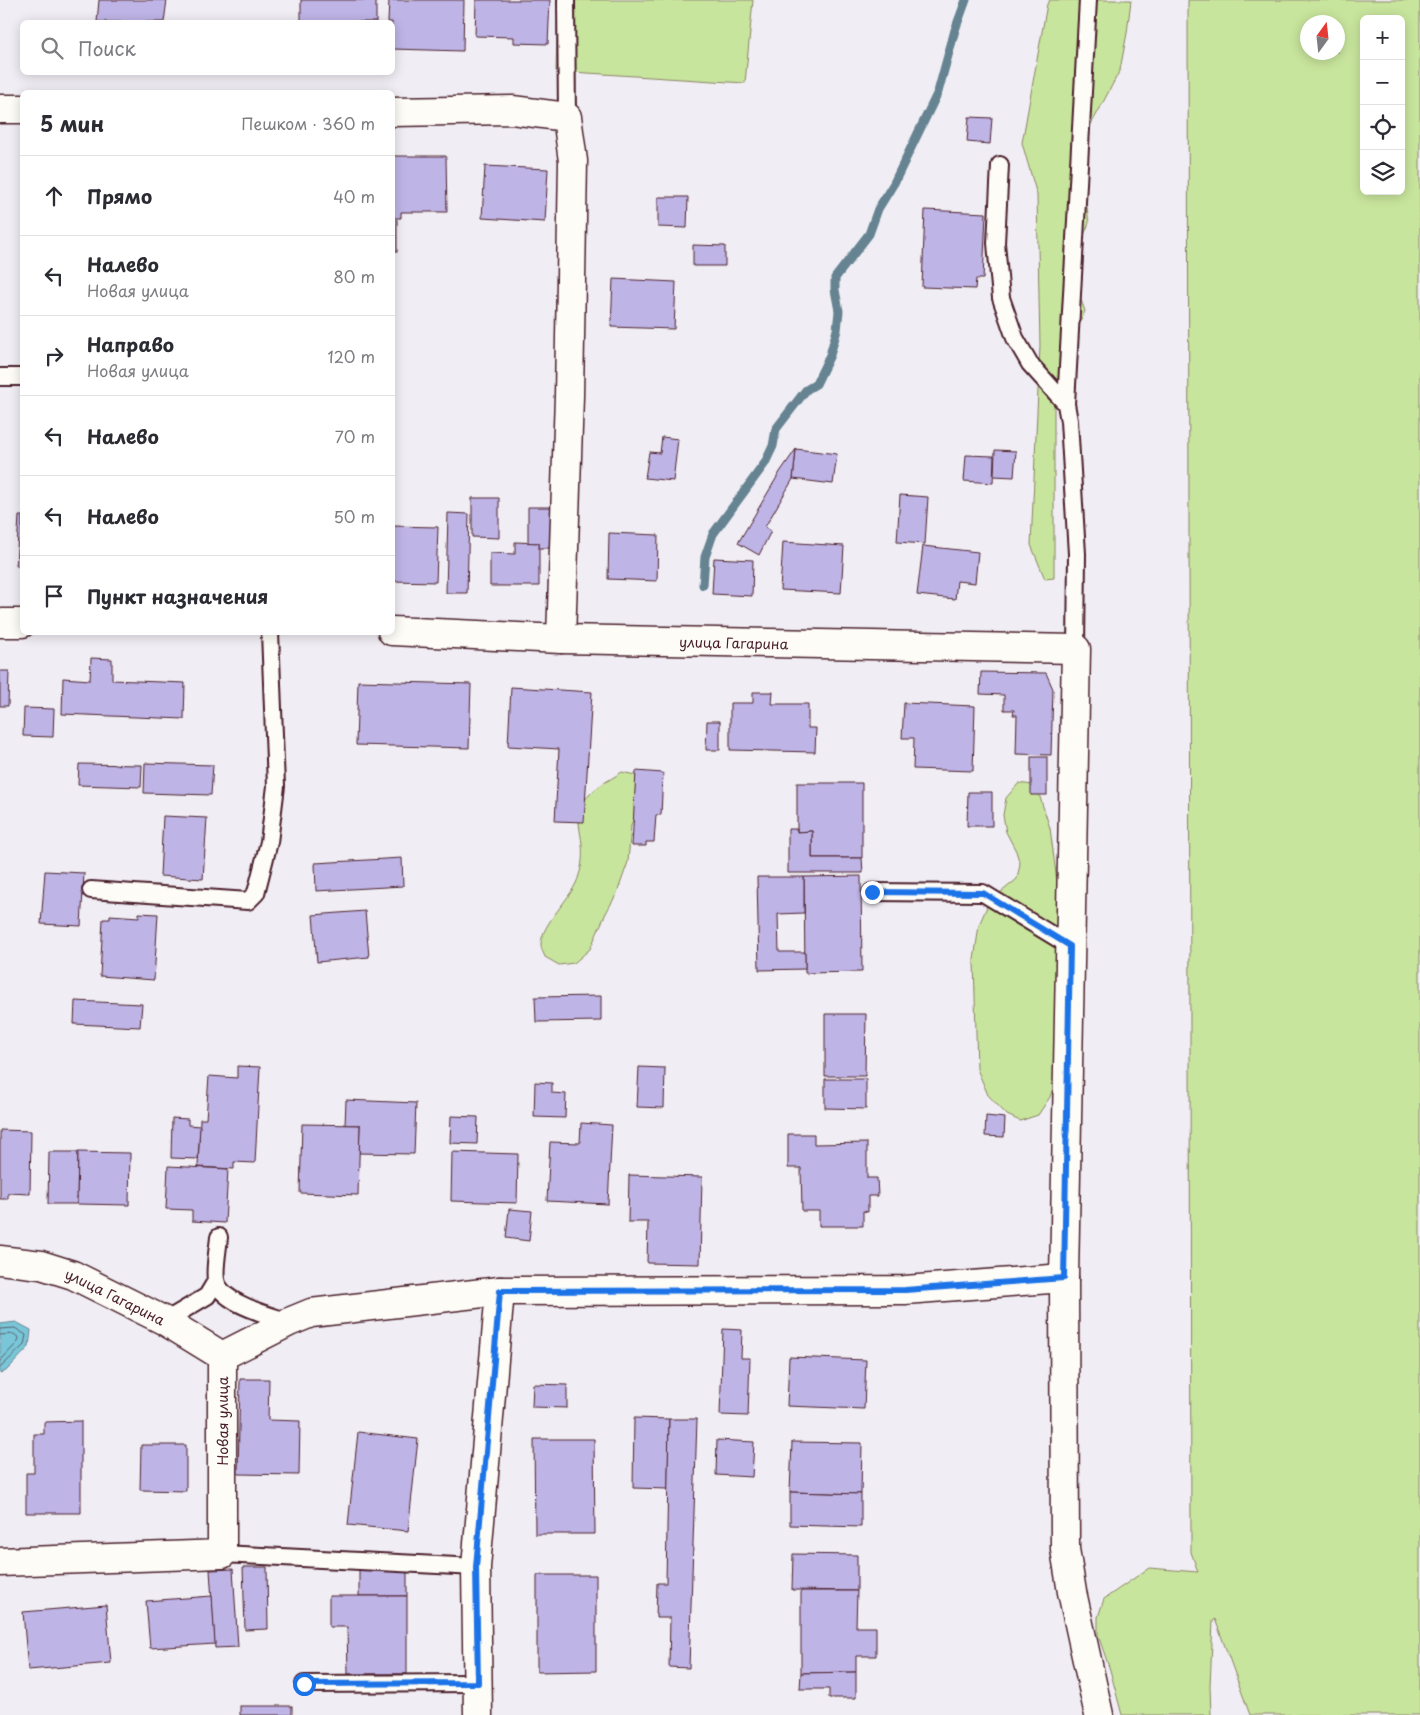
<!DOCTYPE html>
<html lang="ru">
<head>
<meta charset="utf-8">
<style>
  body { margin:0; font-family:"Playpen Sans",sans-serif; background:#f7f7f7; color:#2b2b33 }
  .controls { position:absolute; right:15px; top:15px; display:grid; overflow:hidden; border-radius:8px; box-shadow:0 2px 12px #0003 }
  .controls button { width:45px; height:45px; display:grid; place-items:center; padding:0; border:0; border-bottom:1px solid #e1e1e2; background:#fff; color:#2b2b33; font:25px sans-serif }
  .compass { position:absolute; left:1300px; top:15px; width:45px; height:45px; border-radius:50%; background:#fff; box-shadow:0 2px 12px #0003; rotate:15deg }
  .stop { position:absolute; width:15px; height:15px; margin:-11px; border:4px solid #1a73e8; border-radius:50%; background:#fff }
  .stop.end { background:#1a73e8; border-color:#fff; box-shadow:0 1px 5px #0008 }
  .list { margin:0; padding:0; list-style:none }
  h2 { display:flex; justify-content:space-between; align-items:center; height:65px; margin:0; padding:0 20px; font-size:21px }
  h2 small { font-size:16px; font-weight:400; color:#7c7c81 }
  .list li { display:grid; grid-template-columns:32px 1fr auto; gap:15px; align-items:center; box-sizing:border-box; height:80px; padding:0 20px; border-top:1px solid #e1e1e2 }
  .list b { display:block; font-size:19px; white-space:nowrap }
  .list p { margin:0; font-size:16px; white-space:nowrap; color:#7c7c81 }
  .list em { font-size:16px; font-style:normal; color:#7c7c81 }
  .icon { flex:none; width:28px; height:28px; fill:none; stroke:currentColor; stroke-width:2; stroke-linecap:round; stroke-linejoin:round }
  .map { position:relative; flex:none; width:1420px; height:1715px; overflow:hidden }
  .search { position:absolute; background:#fff; box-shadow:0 2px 12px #0003; left:20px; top:20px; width:375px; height:55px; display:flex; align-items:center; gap:12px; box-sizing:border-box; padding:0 18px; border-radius:8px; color:#7c7c81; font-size:19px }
  .panel { position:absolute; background:#fff; box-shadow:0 2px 12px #0003; left:20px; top:90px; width:375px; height:545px; border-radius:8px }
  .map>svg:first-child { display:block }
  .green { fill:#c8e59d; stroke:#898264; fill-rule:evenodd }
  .water { fill:#78c6d7; stroke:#668392 }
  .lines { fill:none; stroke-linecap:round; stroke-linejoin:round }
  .shore { stroke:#5c6270; stroke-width:1 }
  .stream { stroke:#668392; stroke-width:9 }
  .building { fill:#beb4e6; stroke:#4a1f2b }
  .service-casing { stroke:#4a1f2b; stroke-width:20 }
  .minor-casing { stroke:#4a1f2b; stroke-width:31 }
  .service { stroke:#fdfcf7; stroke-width:16 }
  .minor { stroke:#fdfcf7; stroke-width:28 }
  .route { stroke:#1a73e8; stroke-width:6 }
  .labels { text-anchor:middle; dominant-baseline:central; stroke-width:5; stroke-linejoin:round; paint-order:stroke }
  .street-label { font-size:14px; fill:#4a1f2b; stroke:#fdfcf7 }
</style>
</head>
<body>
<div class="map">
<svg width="1420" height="1715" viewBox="0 0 1420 1715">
  <rect width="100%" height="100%" fill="#f0eef4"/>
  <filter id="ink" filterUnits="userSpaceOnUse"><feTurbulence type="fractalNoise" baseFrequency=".02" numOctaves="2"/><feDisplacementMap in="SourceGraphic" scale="10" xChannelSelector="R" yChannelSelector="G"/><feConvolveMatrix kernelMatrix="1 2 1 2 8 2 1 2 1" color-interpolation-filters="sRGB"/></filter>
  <g filter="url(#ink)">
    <g class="green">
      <path d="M558,0H753L745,83L556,71Z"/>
      <path d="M1050,0H1131L1127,33L1120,70L1098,112L1079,145L1089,223L1070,269L1085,311L1054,388V578L1045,579L1031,545L1040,346L1037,195L1022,143L1047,4Z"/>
      <path d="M1188,0H1420V1715H1250L1215,1619L1213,1621L1210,1686L1211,1715H1122L1110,1670L1098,1635V1617L1104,1599L1149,1568L1198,1572L1191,1552ZM1364,19H1401V191H1364ZM1308,22H1338V52H1308Z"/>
      <path d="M622,772L635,775L639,784L637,811L631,825L628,862L617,893L606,913L590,949L574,963L559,965L545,957C544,954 541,949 541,946C540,923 573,899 579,875C582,866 583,855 582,845C581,831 575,817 583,803C592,788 608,781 622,772Z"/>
      <path d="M1019,783L1032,785L1037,788L1050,828L1059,897L1060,1067L1050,1097L1038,1115L1020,1121L1007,1115L988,1095L977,1069L974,960L979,925L989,902L1017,879L1020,864L1016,851L1006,832L1003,815L1006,798Z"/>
    </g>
    <path class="water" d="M16,1322L31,1330L29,1347L6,1371L0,1374V1324Z"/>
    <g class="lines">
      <g class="shore">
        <path d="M0,1329L15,1328L26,1335L24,1345L0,1368"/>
        <path d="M0,1335L14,1334L19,1338L18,1342L0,1361"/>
      </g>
      <path class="stream" d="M703,585L705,557L713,534L765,463L773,446L776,429L806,390L816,384L830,355L837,330L839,311L835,290V278L869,234L878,209L894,183L938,92L955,30L966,0"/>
    </g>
    <g class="building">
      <path d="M99,0H167L164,22H97Z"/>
      <rect x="301" y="0" width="75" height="22"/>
      <path d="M389,0H464L463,51L392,49V22H388Z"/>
      <path d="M476,0H550L548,44L514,43V37L475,36Z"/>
      <path d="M969,117L992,118L990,144L967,142Z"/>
      <path d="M392,156H446L447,212H401V218H392Z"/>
      <path d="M485,166L548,169L545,222L482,218Z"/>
      <path d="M658,197H688L687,228L658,227Z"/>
      <path d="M925,210L986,213L983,279H976L975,289L922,287Z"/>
      <rect x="392" y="220" width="5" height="32"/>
      <path d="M693,245L725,246V266H693Z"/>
      <path d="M613,279L676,282L674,329L611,327Z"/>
      <path d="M662,437L678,439L673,481L645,478L649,452L660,453Z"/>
      <path d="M796,449L837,454L833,484L793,479Z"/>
      <path d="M796,449L793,479L765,527L771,531L759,555L738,543L780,472Z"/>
      <path d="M995,450L1016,451L1014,477L994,476Z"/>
      <path d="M966,455L994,456L993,483L964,481Z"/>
      <path d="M900,495L928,497L925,544L897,542Z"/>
      <path d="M472,498H499V538L472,537Z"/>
      <path d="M528,507H552V548H539V543H528Z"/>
      <path d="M448,513L469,514L467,593H446Z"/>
      <path d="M19,516H22V566H16Z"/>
      <path d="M392,526L438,527L436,582L392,581Z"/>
      <path d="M609,533L658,535L657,581L608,579Z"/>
      <path d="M515,542L539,543V586H490V553L515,554Z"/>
      <path d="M783,542L844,546L841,593L780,590Z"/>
      <path d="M923,546L978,552L975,583L957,581L955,599L917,595Z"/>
      <path d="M714,558L753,560L752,596L712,594Z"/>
      <path d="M91,658L112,659V680L185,683L184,719L62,714L63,678L90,680Z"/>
      <path d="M0,671H9L8,706H0Z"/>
      <path d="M981,672L1046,673L1053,689L1051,755L1016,754L1017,715H1013L1014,710H1004V695L980,694Z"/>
      <path d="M358,681L471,684L469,748L356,745Z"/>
      <path d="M511,687L592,692L584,822L555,821L559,749L508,746Z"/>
      <path d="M753,692H773L772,704H808V728H816L815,752L730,750V703H753Z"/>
      <path d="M904,703L975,706L973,771L913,769L914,738H902Z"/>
      <path d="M24,708L54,709L53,737L23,736Z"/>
      <path d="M707,721H720V750H706Z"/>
      <rect x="1031" y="757" width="16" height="38"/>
      <path d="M145,763L213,765L211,795L144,793Z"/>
      <path d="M79,764L142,765L141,787L78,785Z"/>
      <path d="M636,771L663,773L661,815H656L654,842H646V846H632Z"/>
      <path d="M797,783H862V858H812V831L797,832Z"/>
      <path d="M968,792H992V826H967Z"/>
      <path d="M163,816L207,818L203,879L160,876Z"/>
      <path d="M788,829H797V832L812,831V858H862L863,873H788Z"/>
      <path d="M402,858L403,886L316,891L315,863Z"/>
      <path d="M45,871L84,873L81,926L41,924Z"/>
      <path d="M861,876L862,972L805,973L804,877Z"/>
      <path d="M757,877H804V913L778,914L779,952H805V969L759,970Z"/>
      <path d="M365,911L369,957L317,962L313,915Z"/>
      <path d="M139,913L158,914L154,980L100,976L103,919H110V915L139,917Z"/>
      <path d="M601,996V1021L536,1022L535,997Z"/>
      <path d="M75,1001L142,1004L140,1027L74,1024Z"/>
      <path d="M825,1014H866L865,1076H825Z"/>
      <path d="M237,1066L260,1067L255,1163L234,1162V1169L198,1167L200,1119H206L209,1076L237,1078Z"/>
      <path d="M639,1067L665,1068L664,1108L637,1107Z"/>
      <path d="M825,1079H866V1109L825,1108Z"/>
      <path d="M535,1082L552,1083V1093L566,1094L565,1118L534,1117Z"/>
      <path d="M346,1100L416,1103L414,1154L359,1153L360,1125H345Z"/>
      <path d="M451,1116L478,1117L477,1144L450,1143Z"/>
      <path d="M986,1116L1005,1118L1004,1137L985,1136Z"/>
      <path d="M172,1118L188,1119V1125L200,1126L198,1159L171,1158Z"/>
      <path d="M581,1123L612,1125L608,1204L547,1201L550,1142L580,1143Z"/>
      <path d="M302,1124L360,1125L358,1195L300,1193Z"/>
      <path d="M0,1130L31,1131L30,1194L8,1193V1199H0Z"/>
      <path d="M788,1134H814V1144L867,1143V1178H877L878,1196H868V1212L863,1211V1226H819V1211H802L801,1168H788Z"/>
      <path d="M49,1152H78L77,1204H48Z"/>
      <path d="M78,1152L130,1153L129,1205L77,1204Z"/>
      <path d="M452,1152L518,1154L517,1203L451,1201Z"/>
      <path d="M168,1166L228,1169L225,1223L192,1221V1210L166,1209Z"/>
      <path d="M629,1175L702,1177L700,1264L647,1263L648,1222H628Z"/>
      <path d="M509,1209L532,1211L529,1241L506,1238Z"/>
      <path d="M723,1329L742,1330L741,1358H750L748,1416L720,1415Z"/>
      <path d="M789,1357L866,1360L864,1409L787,1406Z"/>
      <path d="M240,1379H269L268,1420L300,1421L299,1475L238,1474Z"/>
      <path d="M533,1384L567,1385V1408L532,1407Z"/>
      <path d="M634,1418L669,1419L668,1489L633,1488Z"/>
      <path d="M669,1419H697L689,1668L669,1667L670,1618H656L657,1583H666Z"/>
      <path d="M81,1421V1513H26V1473H34V1434H44V1422Z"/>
      <path d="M358,1432L418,1439L408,1531L348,1525Z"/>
      <path d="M534,1439H594L595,1534H535Z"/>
      <path d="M717,1440L754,1442L752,1477L716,1475Z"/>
      <path d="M792,1442L862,1443L861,1494L790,1492Z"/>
      <path d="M141,1445H186V1491L140,1490Z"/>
      <path d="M790,1492L861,1494V1527L790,1525Z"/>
      <path d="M793,1554L857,1555V1591L792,1590Z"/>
      <path d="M243,1567H267L268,1629L245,1630Z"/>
      <path d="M233,1569L238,1647L215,1648L210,1570Z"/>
      <path d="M407,1569V1596H359V1570Z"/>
      <path d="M537,1575H596V1671L537,1672Z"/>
      <path d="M801,1591H857L856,1627H876V1656H856V1672L801,1673Z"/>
      <path d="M212,1596L215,1644L150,1648L146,1601Z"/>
      <path d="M329,1596H407V1674H348L347,1627H329Z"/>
      <path d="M106,1605L111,1663L28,1670L23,1612Z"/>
      <path d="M856,1672V1698H829V1689H800L801,1673Z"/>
      <rect x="240" y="1706" width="52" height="9"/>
    </g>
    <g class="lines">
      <g class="service-casing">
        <g id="service">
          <path d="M566,0L567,117"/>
          <path d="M1000,165L996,243L1001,298L1015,338L1030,364L1066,404L1069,421L1077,554L1076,649"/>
          <path d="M0,377H22"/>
          <path d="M1066,404L1088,0"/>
          <path d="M91,890L248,901L256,893L269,842L276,786L270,632"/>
          <path d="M872,892L983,893L1070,946"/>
          <path d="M219,1237C218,1249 214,1268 216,1280C220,1303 269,1315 289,1322"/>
          <path d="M165,1321L207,1296L216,1281"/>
          <path d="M222,1554L476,1567"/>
          <path d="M304,1684L478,1683"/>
        </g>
      </g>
      <g class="minor-casing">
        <g id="minor">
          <path d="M0,109H22"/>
          <path d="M392,112L512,110L567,117L573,161L569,396L561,639"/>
          <path d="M0,623H22"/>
          <path id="s1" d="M392,631L561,639L1076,649L1064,1278L1065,1549L1072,1592L1099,1715"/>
          <path id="s2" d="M0,1260L41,1265L73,1275L165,1321L222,1356"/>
          <path d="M0,1562L222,1554V1356L289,1322L311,1313L500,1291L905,1290L1064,1278"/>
          <path d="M478,1715L476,1567L500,1291"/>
        </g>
      </g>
      <use href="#service" class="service"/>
      <use href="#minor" class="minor"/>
    </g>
  </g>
  <g class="lines" filter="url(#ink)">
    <path class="route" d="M304,1684L478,1683L476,1567L500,1291L905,1290L1064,1278L1070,946L983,893L872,892"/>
  </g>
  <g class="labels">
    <g class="street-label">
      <text stroke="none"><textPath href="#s1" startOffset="342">улица Гагарина</textPath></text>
      <text stroke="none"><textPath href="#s2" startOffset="122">улица Гагарина</textPath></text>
      <text transform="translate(222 1421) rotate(-90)">Новая улица</text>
    </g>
  </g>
</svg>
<div class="controls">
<button>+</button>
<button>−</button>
<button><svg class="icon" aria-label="locate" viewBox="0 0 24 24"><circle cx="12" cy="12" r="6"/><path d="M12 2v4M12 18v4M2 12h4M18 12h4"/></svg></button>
<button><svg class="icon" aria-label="layers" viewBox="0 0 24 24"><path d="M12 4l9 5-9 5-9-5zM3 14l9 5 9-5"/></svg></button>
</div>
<svg class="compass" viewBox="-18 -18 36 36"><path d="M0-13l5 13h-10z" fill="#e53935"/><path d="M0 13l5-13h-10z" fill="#7c7c81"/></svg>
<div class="stop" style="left:304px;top:1684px"></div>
<div class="stop end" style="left:872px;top:892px"></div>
<div class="search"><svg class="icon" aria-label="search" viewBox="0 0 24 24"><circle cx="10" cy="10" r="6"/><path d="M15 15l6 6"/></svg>Поиск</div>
<section class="panel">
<h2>5 мин<small>Пешком · 360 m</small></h2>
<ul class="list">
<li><svg class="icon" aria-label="ahead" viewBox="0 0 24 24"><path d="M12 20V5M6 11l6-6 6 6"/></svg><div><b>Прямо</b></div><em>40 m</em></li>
<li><svg class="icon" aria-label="left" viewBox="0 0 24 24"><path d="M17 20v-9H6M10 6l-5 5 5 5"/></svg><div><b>Налево</b><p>Новая улица</p></div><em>80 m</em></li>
<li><svg class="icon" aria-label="right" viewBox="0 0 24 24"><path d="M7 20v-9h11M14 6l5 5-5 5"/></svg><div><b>Направо</b><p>Новая улица</p></div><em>120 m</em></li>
<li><svg class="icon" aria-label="left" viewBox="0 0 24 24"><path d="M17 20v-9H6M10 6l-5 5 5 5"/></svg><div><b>Налево</b></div><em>70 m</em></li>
<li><svg class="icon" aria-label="left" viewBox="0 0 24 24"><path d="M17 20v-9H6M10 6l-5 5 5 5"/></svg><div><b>Налево</b></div><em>50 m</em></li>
<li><svg class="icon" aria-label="arrive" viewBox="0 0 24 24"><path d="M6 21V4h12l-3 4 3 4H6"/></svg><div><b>Пункт назначения</b></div></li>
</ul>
</section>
</div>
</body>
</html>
